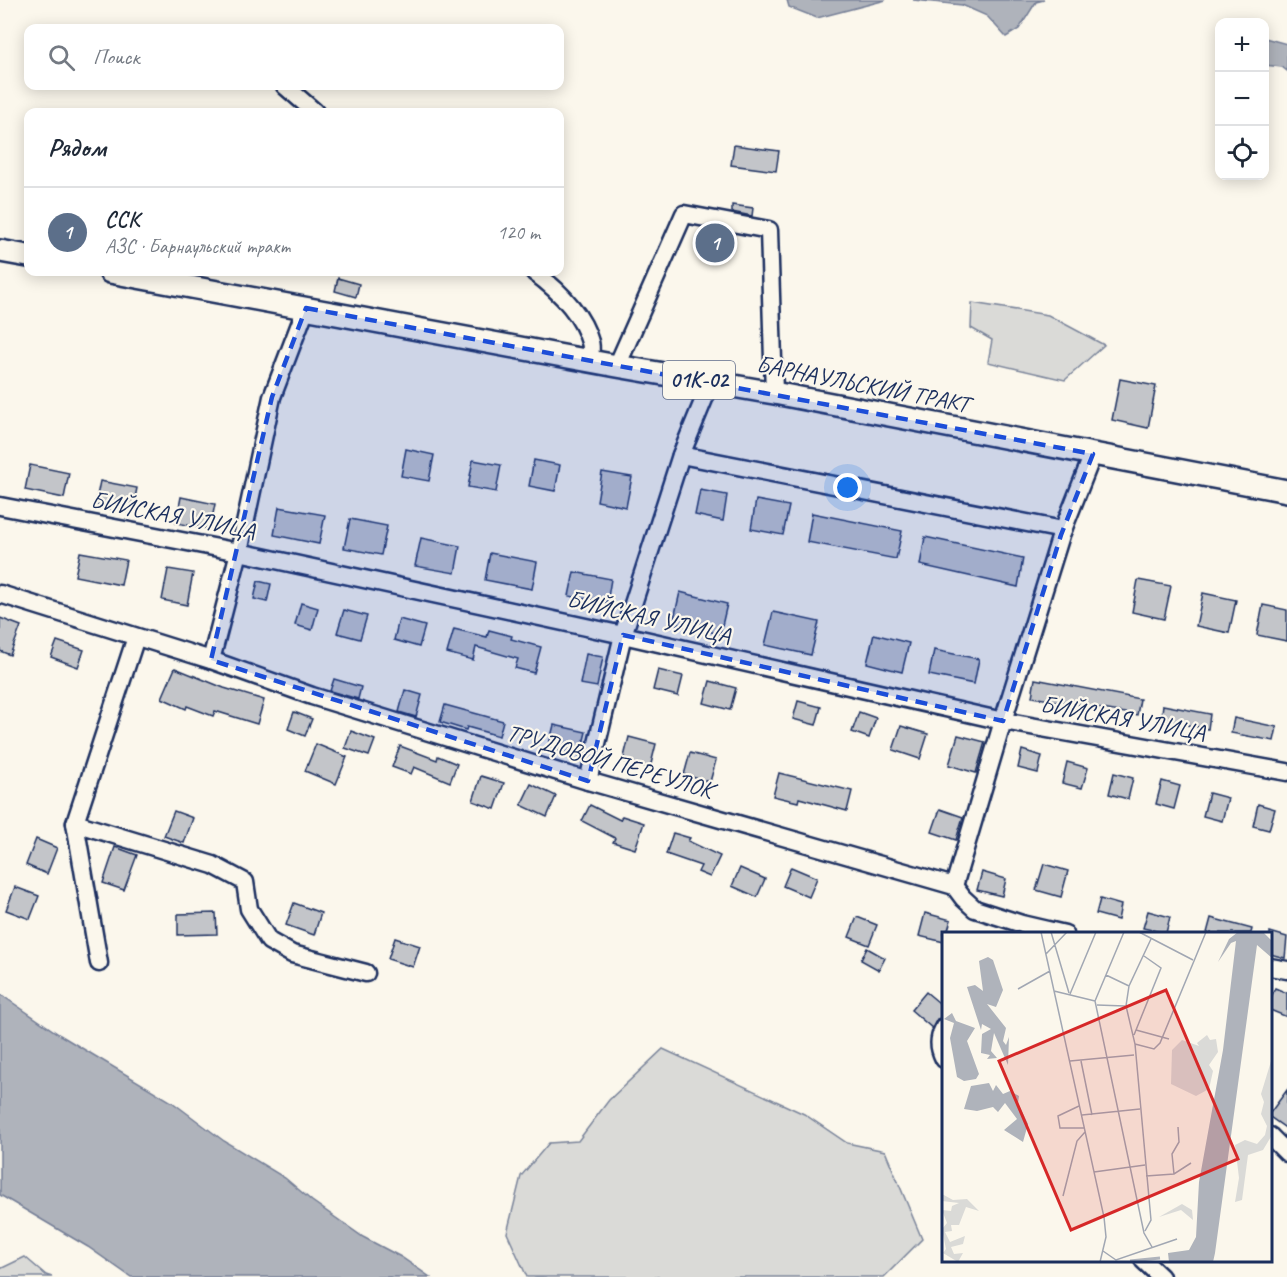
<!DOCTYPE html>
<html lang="ru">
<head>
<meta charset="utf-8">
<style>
  body { margin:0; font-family:Caveat,sans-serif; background:#f2f2f3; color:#1f2937 }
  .controls { position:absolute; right:18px; top:18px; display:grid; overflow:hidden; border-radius:12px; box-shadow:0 3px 15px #0003 }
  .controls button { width:54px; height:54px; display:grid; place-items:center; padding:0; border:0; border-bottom:2px solid #e0e1e3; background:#fff; color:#1f2937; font:30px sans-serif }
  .you { position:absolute; left:848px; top:488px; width:21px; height:21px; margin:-15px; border:4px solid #fff; border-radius:50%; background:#1a73e8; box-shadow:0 0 0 9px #1a73e833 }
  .badge { display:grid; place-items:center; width:39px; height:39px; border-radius:50%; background:#0b8043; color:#fff; font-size:20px; font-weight:700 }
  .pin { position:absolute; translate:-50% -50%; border:3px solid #fff; box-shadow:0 2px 6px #0006 }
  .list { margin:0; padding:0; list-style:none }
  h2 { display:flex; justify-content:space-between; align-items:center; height:78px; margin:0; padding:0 24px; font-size:26px }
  h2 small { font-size:20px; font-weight:400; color:#747a83 }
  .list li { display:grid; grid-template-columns:39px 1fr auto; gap:18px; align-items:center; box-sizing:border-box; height:90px; padding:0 24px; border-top:2px solid #e0e1e3 }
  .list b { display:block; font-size:22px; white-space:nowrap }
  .list p { margin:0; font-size:20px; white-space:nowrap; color:#747a83 }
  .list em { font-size:20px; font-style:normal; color:#747a83 }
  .icon { flex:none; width:33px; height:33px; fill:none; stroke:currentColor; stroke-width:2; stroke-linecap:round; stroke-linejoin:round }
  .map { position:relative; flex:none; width:1287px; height:1277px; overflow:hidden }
  .search { position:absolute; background:#fff; box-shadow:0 3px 15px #0003; left:24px; top:24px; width:540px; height:66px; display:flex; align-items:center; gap:15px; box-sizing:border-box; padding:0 21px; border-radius:12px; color:#747a83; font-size:22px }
  .panel { position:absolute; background:#fff; box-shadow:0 3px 15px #0003; left:24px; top:108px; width:540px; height:168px; border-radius:12px }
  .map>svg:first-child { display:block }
  .green { fill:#dadad7; stroke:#7a849a; stroke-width:1.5 }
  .water { fill:#afb3bb; stroke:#747e96; stroke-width:1.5 }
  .building { fill:#c3c5c9; stroke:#1b2f5e; stroke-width:1.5 }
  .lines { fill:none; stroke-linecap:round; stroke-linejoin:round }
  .minor-casing { stroke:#1b2f5e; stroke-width:21 }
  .major-casing { stroke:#1b2f5e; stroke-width:26 }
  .minor { stroke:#fbf7ec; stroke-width:16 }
  .major { stroke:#fbf7ec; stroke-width:21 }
  .marked { fill:#1d4ed8; fill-opacity:0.2; stroke:#1d4ed8; stroke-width:4.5; stroke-dasharray:12 8; stroke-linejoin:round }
  .labels { text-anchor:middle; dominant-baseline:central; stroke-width:4.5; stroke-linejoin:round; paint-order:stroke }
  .shield { fill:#fbf7ec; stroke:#5e6b89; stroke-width:1.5 }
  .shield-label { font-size:22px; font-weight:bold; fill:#1b2f5e }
  .street-label { font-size:24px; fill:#1b2f5e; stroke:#fbf7ec }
  .inset-river { fill:none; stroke:#afb3bb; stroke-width:3 }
  .inset-road { fill:none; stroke:#a1a7b3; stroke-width:1.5 }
  .view { fill:#d62828; fill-opacity:0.15; stroke:#d62828; stroke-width:3 }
  .inset-edge { fill:none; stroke:#1b2f5e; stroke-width:3 }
</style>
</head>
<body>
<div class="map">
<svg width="1287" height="1277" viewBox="0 0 1287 1277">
  <rect width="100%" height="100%" fill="#fbf7ec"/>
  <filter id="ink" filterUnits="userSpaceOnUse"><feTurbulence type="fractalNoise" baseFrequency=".0167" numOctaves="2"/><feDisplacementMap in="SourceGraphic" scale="12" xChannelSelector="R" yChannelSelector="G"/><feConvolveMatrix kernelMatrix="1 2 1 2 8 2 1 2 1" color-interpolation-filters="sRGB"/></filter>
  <g filter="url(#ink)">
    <g class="green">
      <path d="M972,303L1048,315L1104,345L1065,380L988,362L992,340L971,328Z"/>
      <path d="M663,1049L804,1114L847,1143L885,1151L922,1239L884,1277H527L507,1233L521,1176L549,1143L578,1141L609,1100Z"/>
      <path d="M25,1257L46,1275L52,1277H0V1269Z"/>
    </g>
    <g class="water">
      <path d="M787,0H886L817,18L789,7Z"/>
      <path d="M913,0H1044L1036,2L1019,29L1006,37L987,16L962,5Z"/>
      <path d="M1265,38L1287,44V71L1282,67L1265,65Z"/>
      <path d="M0,994L60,1035L172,1102L224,1141L285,1178L312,1201L363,1237L401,1257L430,1277H131L88,1247L0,1195Z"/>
    </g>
    <g class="building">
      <path d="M734,145L779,151L776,171L731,165Z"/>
      <path d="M732,205L753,208L752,216L732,212Z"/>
      <path d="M338,278L359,284L356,297L335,291Z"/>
      <path d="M1120,379L1156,386L1148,428L1112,420Z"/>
      <path d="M406,449L434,455L429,481L401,476Z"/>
      <path d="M473,460L501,465L496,492L468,487Z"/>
      <path d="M534,460L560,465L555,491L529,486Z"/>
      <path d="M30,465L69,473L64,498L25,490Z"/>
      <path d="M602,472L632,477L626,507L597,501Z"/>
      <path d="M100,481L137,488L132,513L95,506Z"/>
      <path d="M700,490L727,495L723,521L695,515Z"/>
      <path d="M181,497L215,504L210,529L176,523Z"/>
      <path d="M756,500L789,506L783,535L751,529Z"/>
      <path d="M279,507L325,515L319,544L274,535Z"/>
      <path d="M812,513L902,531L896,559L807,542Z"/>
      <path d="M350,519L387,526L381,555L344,548Z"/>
      <path d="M925,537L1023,558L1018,587L920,565Z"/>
      <path d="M421,538L460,546L455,573L415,566Z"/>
      <path d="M80,552L126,560L121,585L75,576Z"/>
      <path d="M490,553L537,562L532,589L485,580Z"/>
      <path d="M168,569L193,573L187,605L162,600Z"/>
      <path d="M574,572L611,579L607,603L569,596Z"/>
      <path d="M1138,580L1171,586L1164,619L1132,612Z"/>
      <path d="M258,581L271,584L267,602L254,599Z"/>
      <path d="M680,592L727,604L720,634L673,623Z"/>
      <path d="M1203,593L1236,600L1229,633L1196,626Z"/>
      <path d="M301,603L318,608L312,630L295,625Z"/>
      <path d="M1263,605L1287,610V641L1257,635Z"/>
      <path d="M344,610L367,616L360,639L337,633Z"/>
      <path d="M773,612L819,622L811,655L765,645Z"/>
      <path d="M0,618L21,626L10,655L0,651Z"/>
      <path d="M399,619L425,626L419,647L394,640Z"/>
      <path d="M454,629L487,637L489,630L512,636L511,639L541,647L534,673L515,668L518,659L476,647L473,660L447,653Z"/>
      <path d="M874,634L909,643L902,672L867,663Z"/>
      <path d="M57,641L84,650L78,667L51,657Z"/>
      <path d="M934,650L979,659L974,684L929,675Z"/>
      <path d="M586,654L603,657L597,687L580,684Z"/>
      <path d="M175,668L224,688L264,700L257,724L215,711L213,716L187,706L186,709L162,698Z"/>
      <path d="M658,670L683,676L678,696L653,690Z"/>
      <path d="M334,679L361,687L358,699L330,691Z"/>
      <path d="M1035,679L1140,699L1137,715L1032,697Z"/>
      <path d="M710,681L736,688L730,710L704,703Z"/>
      <path d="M405,690L422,695L416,717L399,712Z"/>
      <path d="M798,701L821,707L816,725L793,719Z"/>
      <path d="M445,705L503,721L499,736L467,727L466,730L440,722Z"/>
      <path d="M1163,705L1210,714L1208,729L1161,720Z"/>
      <path d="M294,712L312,719L305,736L288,729Z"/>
      <path d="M859,712L876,718L869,738L852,732Z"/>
      <path d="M1234,718L1277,727L1274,741L1231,733Z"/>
      <path d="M554,725L586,732L580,756L548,748Z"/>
      <path d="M901,726L928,734L920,759L893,750Z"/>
      <path d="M351,731L375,740L369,756L345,748Z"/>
      <path d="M958,735L985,742L976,773L949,765Z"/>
      <path d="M629,737L656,744L650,768L623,761Z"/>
      <path d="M316,744L347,757L336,784L305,771Z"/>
      <path d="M400,746L437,760L438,756L457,764L450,782L414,767L411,774L392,767Z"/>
      <path d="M1022,750L1042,756L1038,773L1018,768Z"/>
      <path d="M690,753L716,760L710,782L684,775Z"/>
      <path d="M1067,762L1088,768L1082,788L1062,783Z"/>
      <path d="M779,773L852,791L847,811L799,798L798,802L773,796Z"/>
      <path d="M1114,773L1133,778L1128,799L1109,794Z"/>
      <path d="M481,776L504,783L495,809L473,801Z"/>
      <path d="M1162,781L1180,786L1174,809L1156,804Z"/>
      <path d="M531,784L556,796L547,817L521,805Z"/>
      <path d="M1209,793L1228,798L1222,821L1203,816Z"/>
      <path d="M1258,804L1275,809L1269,830L1253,826Z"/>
      <path d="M590,805L620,820L622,816L644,823L635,849L613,842L615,838L582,821Z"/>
      <path d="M940,809L963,817L956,840L932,832Z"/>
      <path d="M174,811L193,818L184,843L164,836Z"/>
      <path d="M673,833L690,838L688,841L720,856L710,877L698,872L701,866L666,854Z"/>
      <path d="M36,839L57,848L47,874L26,865Z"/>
      <path d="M115,847L137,855L124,890L103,883Z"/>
      <path d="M1044,864L1068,871L1061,897L1036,890Z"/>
      <path d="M791,867L817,878L809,897L783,886Z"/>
      <path d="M740,868L765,879L757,897L732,886Z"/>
      <path d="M982,872L1006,879L1002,896L977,890Z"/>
      <path d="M15,887L39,896L30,919L6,910Z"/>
      <path d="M1100,899L1121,905L1118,920L1096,914Z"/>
      <path d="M294,903L321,913L314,935L286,925Z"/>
      <path d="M1148,911L1170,917L1166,933L1143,928Z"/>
      <path d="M216,913L217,934L178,935V914Z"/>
      <path d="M925,913L951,920L947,933H944V942L919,936Z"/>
      <path d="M857,917L877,925L869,945L849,937Z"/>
      <path d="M1211,918L1252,929L1251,933H1207Z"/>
      <path d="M1270,932L1287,937L1285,958L1270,954Z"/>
      <path d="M395,938L420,946L413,967L388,959Z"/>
      <path d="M867,948L885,958L879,970L861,960Z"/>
      <path d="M1275,988L1287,993V1017L1270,1010V1000Z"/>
      <path d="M926,992L944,1007V1017L937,1019L932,1028L911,1010Z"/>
      <path d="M1287,1090V1129L1270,1117V1113Z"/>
    </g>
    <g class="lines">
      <g class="minor-casing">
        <g id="minor">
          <path d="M285,86L315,112"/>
          <path d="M534,272C557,289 582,313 590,342C592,347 590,355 590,361"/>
          <path d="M617,366L684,214L769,230L774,393"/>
          <path d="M681,455L1063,530"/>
          <path d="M0,506L239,552L623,635L1003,721L1287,772"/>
          <path d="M0,594L211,660L312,696L588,781L954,886L963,898L975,909L1022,924L1065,934"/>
          <path d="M211,660L239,552L272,397L306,308"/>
          <path d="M588,781L623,635L681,455L711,382"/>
          <path d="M75,823L213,865L245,882L249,909L269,941L292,954L366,973"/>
          <path d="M954,886L1003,721L1061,535L1093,454"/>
          <path d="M99,963L75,823L136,637"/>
          <path d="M1270,967L1287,970"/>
          <path d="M944,1027C938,1039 938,1047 944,1059"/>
          <path d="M1270,1136L1287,1153"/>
          <path d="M1143,1260L1161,1277"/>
        </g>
      </g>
      <g class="major-casing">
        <g id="major">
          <path d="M0,251L28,256"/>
          <path d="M110,272L617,366L774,393L1287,491"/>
        </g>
      </g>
      <use href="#minor" class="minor"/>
      <use href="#major" class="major"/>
    </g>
  </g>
  <path class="marked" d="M306,308L1093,454L1061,535L1003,721L623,635L588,781L211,660L272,397Z"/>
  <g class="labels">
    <rect class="shield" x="663" y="361" width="72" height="38" rx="4.5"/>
    <g class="shield-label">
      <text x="699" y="380">01К-02</text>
    </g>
    <g class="street-label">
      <text transform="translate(863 384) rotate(11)">БАРНАУЛЬСКИЙ ТРАКТ</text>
      <text transform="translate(173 515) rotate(11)">БИЙСКАЯ УЛИЦА</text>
      <text transform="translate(649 617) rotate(13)">БИЙСКАЯ УЛИЦА</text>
      <text transform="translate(1123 718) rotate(10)">БИЙСКАЯ УЛИЦА</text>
      <text transform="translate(610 761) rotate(16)">ТРУДОВОЙ ПЕРЕУЛОК</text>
    </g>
  </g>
  <g transform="translate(942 932)">
    <rect width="330" height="330" fill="#fbf7ec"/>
    <path d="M265,103L268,108L274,107L276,120L267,133L271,139L267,157L254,164L229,152L230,118L240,108L257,114L255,111ZM330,126V203L321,218L306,223L300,268L293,270L297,246L293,213L303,208L315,212L323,203L325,194L319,182L322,170L319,162ZM0,262L11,268L25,267L37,279L24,275L17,293H9L10,299L3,300L8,310L23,304L21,312L9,315L12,322L21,321L16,330L1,321L4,317L0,297L5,291L0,278L9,279L10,274L17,271L0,269ZM240,272L250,278L251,288L239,278L217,285Z" fill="#dadad7"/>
    <path d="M296,0H321L330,9V26L315,13L273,321L271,330H227L226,321L247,318L254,305L257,250L281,118L294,9L289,11L276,30L287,7ZM46,25L51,28L61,58L54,75L45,72L64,96L61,109L64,113L67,105L66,133L52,101L49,119L55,126L45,127L48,123L39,121L40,102L49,97L40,92L39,98L25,55L33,53L41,59L37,29ZM10,81L14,89L33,96L25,109L37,142L34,147L22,149L15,145L8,106L12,91L2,87ZM47,151L51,159L54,153L61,162L68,159L77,164L76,171L86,192L81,210L62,198L75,187L63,171L56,180L51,175L35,179L22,177L29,154Z" fill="#afb3bb"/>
    <path class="inset-river" d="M188,329L218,326"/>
    <path class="inset-road" d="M99,0L162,285L164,305L158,330M109,0L127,61M182,0L153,69L202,301L210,315M197,0L251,28M104,22L125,0M164,43L187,54M76,57L108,39M112,59L153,69M128,62L154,0M155,73L183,74M194,98L227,107M192,103L219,36L202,24M193,112L212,117L218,111L264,0M128,129L192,123M139,129L150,183M137,174L116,184L118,196H142M140,183L198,177M152,240L203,233M232,242L230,222L237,210L236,195M204,244L232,242L249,231M121,264L135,209L143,200M203,299L209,288L193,112L184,74L187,54L209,7M161,319L174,328L235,307"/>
    <path class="view" d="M224,58L296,227L129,298L57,129Z"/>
    <rect width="330" height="330" class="inset-edge"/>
  </g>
</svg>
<div class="controls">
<button>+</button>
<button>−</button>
<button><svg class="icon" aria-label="locate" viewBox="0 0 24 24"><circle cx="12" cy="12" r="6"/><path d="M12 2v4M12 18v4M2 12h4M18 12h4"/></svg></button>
</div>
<div class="you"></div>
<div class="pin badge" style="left:715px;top:243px;background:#5c6f8a">1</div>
<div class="search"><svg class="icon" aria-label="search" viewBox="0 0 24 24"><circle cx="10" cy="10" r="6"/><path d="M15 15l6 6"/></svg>Поиск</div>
<section class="panel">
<h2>Рядом<small></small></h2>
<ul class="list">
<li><span class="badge" style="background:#5c6f8a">1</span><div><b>ССК</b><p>АЗС · Барнаульский тракт</p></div><em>120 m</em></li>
</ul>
</section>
</div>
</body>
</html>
